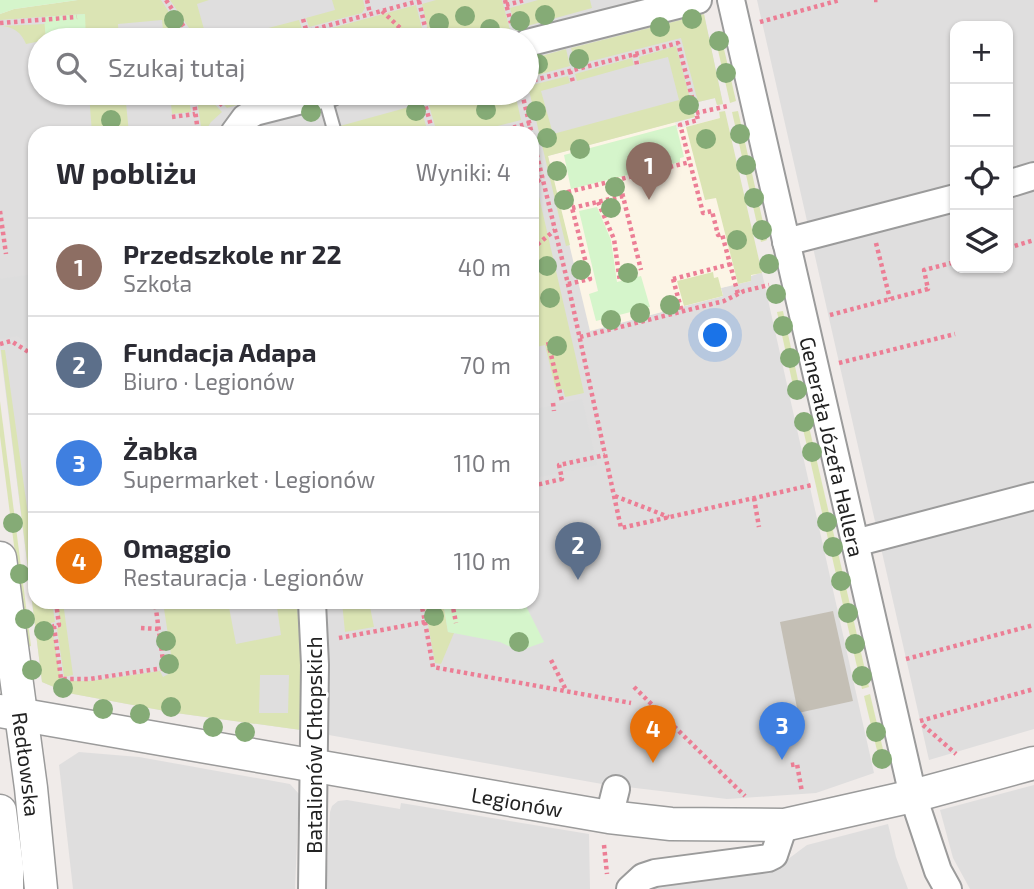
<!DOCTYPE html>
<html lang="pl">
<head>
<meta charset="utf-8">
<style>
  body { margin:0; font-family:"Exo 2",sans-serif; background:#f2f2f3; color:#2b2b33 }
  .controls { position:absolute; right:21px; top:21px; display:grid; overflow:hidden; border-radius:14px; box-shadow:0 2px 5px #0004 }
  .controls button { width:63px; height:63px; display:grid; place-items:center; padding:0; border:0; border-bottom:2px solid #e1e1e2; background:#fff; color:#2b2b33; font:35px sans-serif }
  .you { position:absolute; left:716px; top:336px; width:24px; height:24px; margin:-18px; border:5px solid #fff; border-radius:50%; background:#1a73e8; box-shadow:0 0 0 10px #1a73e833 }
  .badge { display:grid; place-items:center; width:46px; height:46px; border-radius:50%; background:#1a73e8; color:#fff; font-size:23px; font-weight:700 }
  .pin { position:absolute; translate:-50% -58px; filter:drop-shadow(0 2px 4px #0008) }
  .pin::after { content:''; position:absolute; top:37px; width:24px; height:21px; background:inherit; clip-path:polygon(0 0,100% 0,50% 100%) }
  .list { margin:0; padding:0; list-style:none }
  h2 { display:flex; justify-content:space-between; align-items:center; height:91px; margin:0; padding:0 28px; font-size:30px }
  h2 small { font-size:23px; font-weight:400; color:#7c7c81 }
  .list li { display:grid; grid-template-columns:46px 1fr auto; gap:21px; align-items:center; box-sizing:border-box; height:98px; padding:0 28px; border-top:2px solid #e1e1e2 }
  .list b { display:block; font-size:26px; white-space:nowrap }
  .list p { margin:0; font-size:23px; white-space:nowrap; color:#7c7c81 }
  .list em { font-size:23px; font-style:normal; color:#7c7c81 }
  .icon { flex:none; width:38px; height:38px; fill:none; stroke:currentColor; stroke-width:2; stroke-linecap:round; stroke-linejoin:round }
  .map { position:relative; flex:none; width:1034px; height:889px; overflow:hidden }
  .search { position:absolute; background:#fff; box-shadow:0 2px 5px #0004; left:28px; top:28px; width:511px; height:77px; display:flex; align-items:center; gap:18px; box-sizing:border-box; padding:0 24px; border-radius:38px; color:#7c7c81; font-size:26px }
  .panel { position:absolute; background:#fff; box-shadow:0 2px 5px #0004; left:28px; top:126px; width:511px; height:483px; border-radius:21px }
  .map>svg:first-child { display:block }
  .residential { fill:#dfdede; fill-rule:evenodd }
  .education { fill:#fcf5e6 }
  .construction { fill:#c4bfb5 }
  .grass { fill:#dbe4b4; fill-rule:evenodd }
  .park { fill:#d5f5cb }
  .parking { fill:#ddd }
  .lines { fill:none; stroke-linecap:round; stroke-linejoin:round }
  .service-casing { stroke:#9b9b9b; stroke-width:16 }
  .minor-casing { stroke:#9b9b9b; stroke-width:30 }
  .tertiary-casing { stroke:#9b9b9b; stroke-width:35 }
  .path { stroke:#ec7e95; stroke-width:4.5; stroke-dasharray:3.5 3.5; stroke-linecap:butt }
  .service { stroke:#fff; stroke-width:12 }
  .minor { stroke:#fff; stroke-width:26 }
  .tertiary { stroke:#fff; stroke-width:32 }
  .tree { fill:#85ab76 }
  .labels { text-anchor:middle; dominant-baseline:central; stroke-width:5; stroke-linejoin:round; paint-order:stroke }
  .street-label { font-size:21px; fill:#212121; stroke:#fff }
</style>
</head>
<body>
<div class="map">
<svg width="1034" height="889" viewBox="0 0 1034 889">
  <rect width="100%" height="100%" fill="#f0ebe9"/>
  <g class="residential">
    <path d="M78,0H701L723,104L717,105L715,98L694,103L692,105L695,117L548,156L591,330L723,296L721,288L751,280L750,275L762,273L874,773L816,793L727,799L602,784L301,730L176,713L68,693L42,682L0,347V14ZM40,40H527V93H40ZM35,133H532V602H35Z"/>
    <path d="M757,0H1034V729L929,760ZM955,26H1008V268H955Z"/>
    <path d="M79,752L139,757L290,784L299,794L295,889H73L59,765Z"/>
    <path d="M1034,785V889H970L953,858L940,810Z"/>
    <path d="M347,800L400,809L401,803L589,834L590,889H326L330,812L332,806L338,801Z"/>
    <path d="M888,824L896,857L908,889H650L673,882L772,871L807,845Z"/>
  </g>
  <path class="education" d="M720,118L757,274L751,276V281L721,288L723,296L590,331L548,156L675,122L677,129Z"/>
  <path class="construction" d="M833,611L853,701L798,713L780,622Z"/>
  <g class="grass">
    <path d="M78,0H161L180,29L182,40H164L162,20L118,24L119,40H86L84,14L0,20V14L14,9Z"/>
    <path d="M170,0H209L197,4L207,40H191L189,28Z"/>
    <path d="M332,0H363L365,8L362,13L309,27L306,18L335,10Z"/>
    <path d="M436,0H502L510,30L472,40H430L422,4Z"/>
    <path d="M538,0H590L592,8L516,29L510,8Z"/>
    <path d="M416,5L425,40H312L310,34Z"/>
    <path d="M704,14L723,104L717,105L715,98L698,102L681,38L576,65L571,48Z"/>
    <path d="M299,20L302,29L262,40H247L245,34Z"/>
    <path d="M45,24L46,40L26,44C21,32 14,27 1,26Z"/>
    <path d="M721,36L736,101L730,103L715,37Z"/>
    <path d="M676,46L695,117L548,156L570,245L566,246L528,86L568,76L570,83L541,91L553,134L679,100L668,57L640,64L639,57Z"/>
    <path d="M566,49L570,66L527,78V60Z"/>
    <path d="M632,58L634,65L577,81L575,74Z"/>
    <path d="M54,93H125L129,133H92L89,94L55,98Z"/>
    <path d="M170,93H188L191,112L172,114Z"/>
    <path d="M196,93H204L222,112L211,122L204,133H202Z"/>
    <path d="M213,93H276L227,108Z"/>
    <path d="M462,93H515L521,120L471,133H437L428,102Z"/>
    <path d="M420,104L428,133H342L340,126Z"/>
    <path d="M725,111L762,273L751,275V281L738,284L716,198L705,200L686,127L720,118L719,112Z"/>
    <path d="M738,111L767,240L761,242L732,112Z"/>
    <path d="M532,166L584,393L565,397L563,389L556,390L545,345L532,348Z"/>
    <path d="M713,272L714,278L718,277L723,296L684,306L677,281Z"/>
    <path d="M783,311L801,394L798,397L795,395L777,312Z"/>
    <path d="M1,350H5L31,536L35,542V602H52L55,622L51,623L61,681H90L160,671L163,677L172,672L173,668L163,602H228L236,644L281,635L277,607L297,603L302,675L301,730L176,713L68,693L42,682ZM260,675H289L288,713H259Z"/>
    <path d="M0,401L31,646L27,647L0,436Z"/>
    <path d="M804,417L807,418L869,687L862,689L801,420Z"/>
    <path d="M57,602H63L73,675L64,677L57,628L61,627Z"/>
    <path d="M342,602H369L374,627L345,632Z"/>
    <path d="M424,602H443L448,632L454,633L441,664L435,663Z"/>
    <path d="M870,694L886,762L880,763L864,696Z"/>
  </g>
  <g class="park">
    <path d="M0,0H78L14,9L0,14Z"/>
    <path d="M85,14L86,40H46L44,17Z"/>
    <path d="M676,125L684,157L680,158V162L571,189L564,155Z"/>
    <path d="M597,207L611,240L617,282L641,276L650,307L596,321L589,294L598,291L579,211Z"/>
    <path d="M443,602H524L544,642L519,651L500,642L448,632Z"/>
  </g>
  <g class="parking">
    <path d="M35,274V347L17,336L0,339V279Z"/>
    <path d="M582,399L597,465L536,478L532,459V410Z"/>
  </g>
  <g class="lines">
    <g class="service-casing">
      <path id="service" d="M324,94L335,133"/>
    </g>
    <g class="minor-casing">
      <g id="minor">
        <path id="s1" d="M731,0L913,796L938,871L948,889"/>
        <path d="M527,43L698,0"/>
        <path d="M234,133L245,118L255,112L330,93"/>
        <path d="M1008,184L1034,176"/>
        <path d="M786,242L955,198"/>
        <path d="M855,543L1034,496"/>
        <path d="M312,602L315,665L312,889"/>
        <path d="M609,817L616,789"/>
        <path d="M630,889L643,877L655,873L768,858L774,855L784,825"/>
      </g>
    </g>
    <g class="tertiary-casing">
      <g id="tertiary">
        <path id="s2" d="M0,558L31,788L41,889"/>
        <path id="s3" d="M0,711L609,817L671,824L784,825L913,796L1034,763"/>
        <path d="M0,811L7,867V889"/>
      </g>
    </g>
    <g class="path">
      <path d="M166,0L184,27L186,40"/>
      <path d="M367,0L370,14"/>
      <path d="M505,0L511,23"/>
      <path d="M874,0H881"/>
      <path d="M419,1L428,40"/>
      <path d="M506,5L525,0"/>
      <path d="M382,11L413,40"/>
      <path d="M303,19L309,40"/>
      <path d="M760,22L840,0"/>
      <path d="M0,23L77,17"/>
      <path d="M241,36L242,40"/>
      <path d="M275,40L422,0"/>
      <path d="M635,54L637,65"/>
      <path d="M570,71L573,82"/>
      <path d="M527,82L678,43L698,120L680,125L681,128L703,213L712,211L718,235L722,234L738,294"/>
      <path d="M193,93L198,133"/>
      <path d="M210,93L224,107"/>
      <path d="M422,93L433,133"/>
      <path d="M522,93L568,284L621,528L812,485"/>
      <path d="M696,113L728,106"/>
      <path d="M172,117L195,114"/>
      <path d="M493,133L530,123"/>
      <path d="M619,180L641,270"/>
      <path d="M532,186L543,177"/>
      <path d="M598,202L614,239L620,282"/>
      <path d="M572,208L623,196"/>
      <path d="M0,211L6,254"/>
      <path d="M876,243L890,299"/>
      <path d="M1008,248L1034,240"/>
      <path d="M532,249L555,230"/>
      <path d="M673,279L731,264"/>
      <path d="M673,279L682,312"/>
      <path d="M568,284L590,279L568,192L690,162"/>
      <path d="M830,315L928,289L924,270L955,262"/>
      <path d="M580,337L724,301L744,291L769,285"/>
      <path d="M548,342L562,401"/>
      <path d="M0,344L11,341L35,356"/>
      <path d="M839,363L955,334"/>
      <path d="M553,403L554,411"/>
      <path d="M532,486L562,479L559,465L605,455"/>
      <path d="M615,496L669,517"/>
      <path d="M754,498L759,527"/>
      <path d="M56,602L59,625L54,626L61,679H89L164,668L155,602"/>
      <path d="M452,602L456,623"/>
      <path d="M425,622L433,667L631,703"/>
      <path d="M141,628L159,629"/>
      <path d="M339,638L425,622L421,602"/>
      <path d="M906,659L1034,625"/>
      <path d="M551,660L566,690"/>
      <path d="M634,687L745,796"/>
      <path d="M920,721L1034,689"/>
      <path d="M923,725L956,754"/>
      <path d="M791,765L797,764L802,792"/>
      <path d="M604,845L607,874"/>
    </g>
    <use href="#service" class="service"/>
    <use href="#minor" class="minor"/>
    <use href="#tertiary" class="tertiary"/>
  </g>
  <g class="tree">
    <circle cx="545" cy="15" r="10"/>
    <circle cx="465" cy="16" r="10"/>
    <circle cx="692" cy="19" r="10"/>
    <circle cx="174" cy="20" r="10"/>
    <circle cx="520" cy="21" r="10"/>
    <circle cx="439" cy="23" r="10"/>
    <circle cx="660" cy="27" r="10"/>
    <circle cx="490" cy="29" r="10"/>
    <circle cx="719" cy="41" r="10"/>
    <circle cx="579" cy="59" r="10"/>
    <circle cx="538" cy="64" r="10"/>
    <circle cx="726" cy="73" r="10"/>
    <circle cx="689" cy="105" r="10"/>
    <circle cx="486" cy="110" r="10"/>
    <circle cx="416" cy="111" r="10"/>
    <circle cx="536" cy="111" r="10"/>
    <circle cx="311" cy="112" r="10"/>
    <circle cx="111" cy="120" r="10"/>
    <circle cx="740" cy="134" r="10"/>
    <circle cx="547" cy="138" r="10"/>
    <circle cx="706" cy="139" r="10"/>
    <circle cx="580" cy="149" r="10"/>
    <circle cx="746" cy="165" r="10"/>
    <circle cx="557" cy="171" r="10"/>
    <circle cx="615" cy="187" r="10"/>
    <circle cx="754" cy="198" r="10"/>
    <circle cx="564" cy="200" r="10"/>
    <circle cx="611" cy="208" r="10"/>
    <circle cx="762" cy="230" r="10"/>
    <circle cx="737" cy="240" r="10"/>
    <circle cx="769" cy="264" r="10"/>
    <circle cx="547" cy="266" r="10"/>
    <circle cx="581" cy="270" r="10"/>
    <circle cx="628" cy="273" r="10"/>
    <circle cx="776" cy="294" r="10"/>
    <circle cx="550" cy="298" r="10"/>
    <circle cx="670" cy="305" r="10"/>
    <circle cx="640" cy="313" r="10"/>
    <circle cx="611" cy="320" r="10"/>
    <circle cx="783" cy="326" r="10"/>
    <circle cx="557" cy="346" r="10"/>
    <circle cx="790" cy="358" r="10"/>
    <circle cx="797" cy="390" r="10"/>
    <circle cx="804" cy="422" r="10"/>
    <circle cx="812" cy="452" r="10"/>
    <circle cx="827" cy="522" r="10"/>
    <circle cx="13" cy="523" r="10"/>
    <circle cx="833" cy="547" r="10"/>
    <circle cx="20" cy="574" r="10"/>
    <circle cx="841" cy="581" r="10"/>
    <circle cx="848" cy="613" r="10"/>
    <circle cx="434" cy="616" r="10"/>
    <circle cx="25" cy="619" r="10"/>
    <circle cx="44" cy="631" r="10"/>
    <circle cx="166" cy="641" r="10"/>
    <circle cx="519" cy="642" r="10"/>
    <circle cx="855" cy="644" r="10"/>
    <circle cx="169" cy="664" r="10"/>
    <circle cx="32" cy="670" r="10"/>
    <circle cx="862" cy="676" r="10"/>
    <circle cx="63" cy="688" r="10"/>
    <circle cx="171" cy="707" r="10"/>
    <circle cx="103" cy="709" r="10"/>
    <circle cx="140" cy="714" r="10"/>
    <circle cx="213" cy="727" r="10"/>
    <circle cx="245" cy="732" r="10"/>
    <circle cx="876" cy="732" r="10"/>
    <circle cx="882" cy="759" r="10"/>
  </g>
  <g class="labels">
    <g class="street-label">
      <text stroke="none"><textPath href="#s1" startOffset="458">Generała Józefa Hallera</textPath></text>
      <text transform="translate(313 745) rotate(-90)">Batalionów Chłopskich</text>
      <text stroke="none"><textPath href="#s2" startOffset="208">Redłowska</textPath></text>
      <text stroke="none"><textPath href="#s3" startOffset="525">Legionów</textPath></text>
    </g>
  </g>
</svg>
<div class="controls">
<button>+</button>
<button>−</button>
<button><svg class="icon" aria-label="locate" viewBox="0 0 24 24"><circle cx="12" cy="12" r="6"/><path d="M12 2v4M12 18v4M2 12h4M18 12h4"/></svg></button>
<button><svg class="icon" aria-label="layers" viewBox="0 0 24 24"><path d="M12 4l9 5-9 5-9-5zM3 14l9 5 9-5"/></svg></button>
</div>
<div class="you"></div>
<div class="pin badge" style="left:649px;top:200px;background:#8d6e63">1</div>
<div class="pin badge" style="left:578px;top:580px;background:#5c6f8a">2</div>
<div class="pin badge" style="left:782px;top:760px;background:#3f7fe0">3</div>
<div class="pin badge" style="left:653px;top:763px;background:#e8710a">4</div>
<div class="search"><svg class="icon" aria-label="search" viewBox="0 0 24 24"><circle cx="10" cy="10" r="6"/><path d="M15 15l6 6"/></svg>Szukaj tutaj</div>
<section class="panel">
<h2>W pobliżu<small>Wyniki: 4</small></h2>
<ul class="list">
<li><span class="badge" style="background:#8d6e63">1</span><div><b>Przedszkole nr 22</b><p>Szkoła</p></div><em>40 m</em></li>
<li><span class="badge" style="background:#5c6f8a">2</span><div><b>Fundacja Adapa</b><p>Biuro · Legionów</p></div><em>70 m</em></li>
<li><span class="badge" style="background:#3f7fe0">3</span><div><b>Żabka</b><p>Supermarket · Legionów</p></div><em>110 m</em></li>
<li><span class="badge" style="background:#e8710a">4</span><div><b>Omaggio</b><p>Restauracja · Legionów</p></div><em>110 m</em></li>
</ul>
</section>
</div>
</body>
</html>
